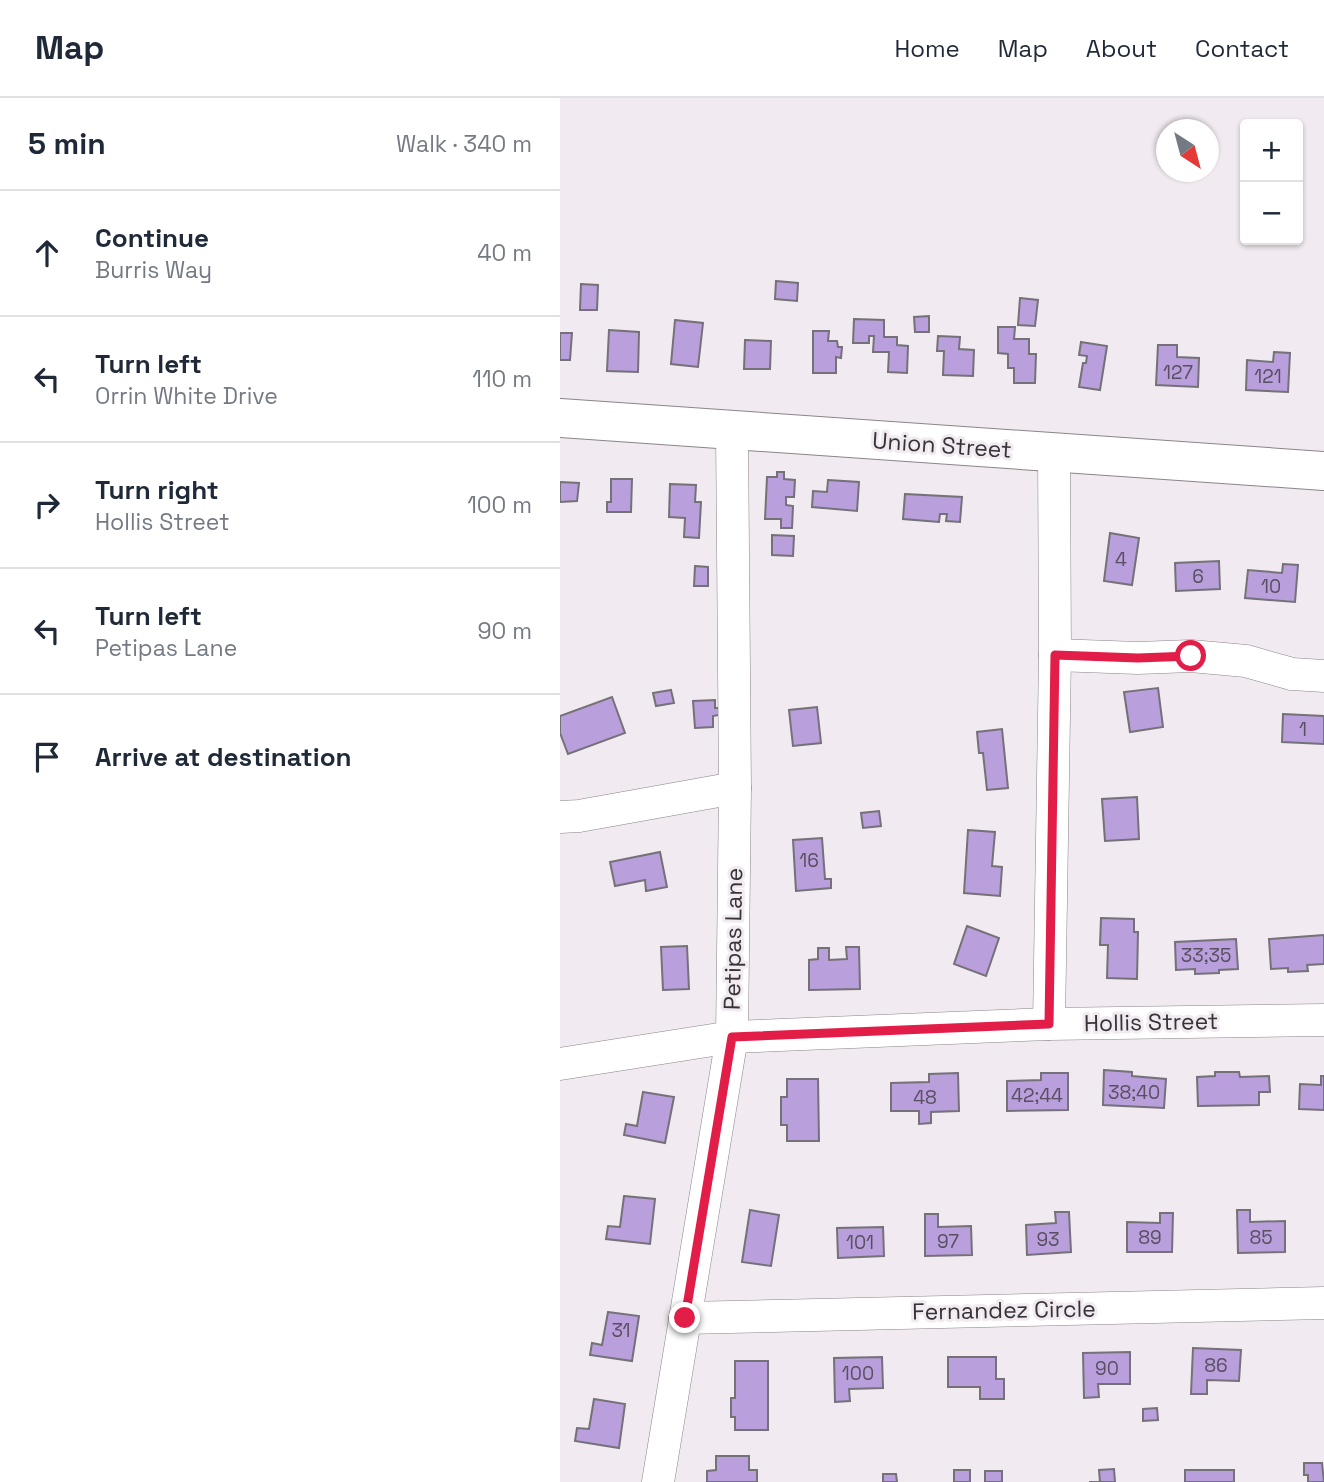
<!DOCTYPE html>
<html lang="en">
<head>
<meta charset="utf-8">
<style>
  body { margin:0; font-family:"Space Grotesk",sans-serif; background:#f2f2f3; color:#1f2937 }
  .controls { position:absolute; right:21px; top:21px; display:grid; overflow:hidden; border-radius:7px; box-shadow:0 2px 5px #0004 }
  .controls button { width:63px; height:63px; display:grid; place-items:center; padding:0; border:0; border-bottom:2px solid #e0e1e3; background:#fff; color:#1f2937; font:35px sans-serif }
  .compass { position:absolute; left:596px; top:21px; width:63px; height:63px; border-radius:50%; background:#fff; box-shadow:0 2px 5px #0004; rotate:144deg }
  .stop { position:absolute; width:21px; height:21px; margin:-16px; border:5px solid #e11d48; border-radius:50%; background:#fff }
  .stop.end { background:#e11d48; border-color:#fff; box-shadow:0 2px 7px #0008 }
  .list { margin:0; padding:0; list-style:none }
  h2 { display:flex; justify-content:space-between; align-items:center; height:91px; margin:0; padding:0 28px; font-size:30px }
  h2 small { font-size:23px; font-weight:400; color:#747a83 }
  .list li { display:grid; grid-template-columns:46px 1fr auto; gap:21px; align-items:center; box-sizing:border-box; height:126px; padding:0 28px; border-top:2px solid #e0e1e3 }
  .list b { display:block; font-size:26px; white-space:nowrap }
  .list p { margin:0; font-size:23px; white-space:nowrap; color:#747a83 }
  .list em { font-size:23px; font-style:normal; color:#747a83 }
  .icon { flex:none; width:38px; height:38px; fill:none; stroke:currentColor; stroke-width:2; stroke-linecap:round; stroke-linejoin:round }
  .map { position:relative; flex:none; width:764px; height:1384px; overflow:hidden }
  header { display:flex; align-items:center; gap:42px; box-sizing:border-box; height:98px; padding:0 35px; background:#fff; border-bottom:2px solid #e0e1e3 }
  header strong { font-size:33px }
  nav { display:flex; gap:38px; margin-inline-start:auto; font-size:24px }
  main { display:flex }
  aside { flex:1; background:#fff }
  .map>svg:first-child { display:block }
  .building { fill:#b99fdb; stroke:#747178; stroke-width:2 }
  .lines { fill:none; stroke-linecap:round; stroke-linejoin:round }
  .minor-casing { stroke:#8b848a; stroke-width:33 }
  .major-casing { stroke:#8b848a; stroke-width:40 }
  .minor { stroke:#fff; stroke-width:32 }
  .major { stroke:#fff; stroke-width:38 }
  .route { stroke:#e11d48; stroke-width:9 }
  .labels { text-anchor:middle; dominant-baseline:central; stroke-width:6; stroke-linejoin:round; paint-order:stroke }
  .number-label { font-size:19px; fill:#584f60 }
  .street-label { font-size:23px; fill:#373437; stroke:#f1eaf0 }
</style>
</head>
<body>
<header>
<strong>Map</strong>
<nav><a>Home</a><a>Map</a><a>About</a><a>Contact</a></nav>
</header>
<main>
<aside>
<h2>5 min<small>Walk · 340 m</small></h2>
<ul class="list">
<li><svg class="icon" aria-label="ahead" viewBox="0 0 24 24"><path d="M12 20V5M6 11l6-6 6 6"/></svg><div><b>Continue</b><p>Burris Way</p></div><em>40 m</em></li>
<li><svg class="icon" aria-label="left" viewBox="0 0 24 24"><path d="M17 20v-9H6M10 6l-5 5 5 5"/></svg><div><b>Turn left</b><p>Orrin White Drive</p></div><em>110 m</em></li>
<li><svg class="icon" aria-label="right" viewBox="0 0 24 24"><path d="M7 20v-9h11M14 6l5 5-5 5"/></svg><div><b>Turn right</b><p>Hollis Street</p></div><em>100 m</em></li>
<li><svg class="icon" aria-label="left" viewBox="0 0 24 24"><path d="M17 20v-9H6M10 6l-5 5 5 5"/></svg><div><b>Turn left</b><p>Petipas Lane</p></div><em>90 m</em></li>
<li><svg class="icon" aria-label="arrive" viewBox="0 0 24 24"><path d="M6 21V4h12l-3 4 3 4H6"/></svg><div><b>Arrive at destination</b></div></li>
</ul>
</aside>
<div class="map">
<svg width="764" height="1384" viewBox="0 0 764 1384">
  <rect width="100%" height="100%" fill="#f1eaf0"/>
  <g class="building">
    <path d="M216,183L238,185L237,203L215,201Z"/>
    <path d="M21,186L38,187L37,212H20Z"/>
    <path d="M460,200L478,202L475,228L458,227Z"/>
    <path d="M369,218V234H355L354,219Z"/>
    <path d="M294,221L324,222V239H337V247L348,248L347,275L328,274L329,254H313L314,238H309V245H293Z"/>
    <path d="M115,222L143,225L138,269L111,266Z"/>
    <path d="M438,229H455L454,241H469V256H476L475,285H454V270H448V256L438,255Z"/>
    <path d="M49,232L79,234L78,274L47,273Z"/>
    <path d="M253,233H269L268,243H277L278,249H282L281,260L276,259V275H253Z"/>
    <path d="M0,235H12L10,262H0Z"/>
    <path d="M378,238L400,239L399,251L414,252L413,278L383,277L384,253H377Z"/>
    <path d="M185,242L211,243L210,271H184Z"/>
    <path d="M521,244L547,248L540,292L519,289L523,265H526L527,258L519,257Z"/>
    <path d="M598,247H617V259L639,260L638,289L596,287Z"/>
    <path d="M714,254L730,255L728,294L686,292L687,262L713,264Z"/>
    <path d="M217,374H224V381L235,382L234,399H226V407L233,408L232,430H221V421H205L207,379H217Z"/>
    <path d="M51,381H72L71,414H47V404H51Z"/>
    <path d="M268,382L299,384L297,413L252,409L253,393L267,394Z"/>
    <path d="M0,384L19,385L17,403L0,404Z"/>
    <path d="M110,386L136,387L135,404H141L139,440L124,439L125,420L109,419Z"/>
    <path d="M345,396L402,399L400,424L386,423L387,416H380L379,424L343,421Z"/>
    <path d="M550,435L579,440L572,487L544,483Z"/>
    <path d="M212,437L234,438L233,458L212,457Z"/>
    <path d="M659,463L660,491L616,493L615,465Z"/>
    <path d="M723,466L738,467L735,504L685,500L688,472L722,475Z"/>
    <path d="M135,468L148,469V488H134Z"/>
    <path d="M598,590L603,629L570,634L564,594Z"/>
    <path d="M111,592L114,605L96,608L93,595Z"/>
    <path d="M52,599L65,635L8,656L0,635V618Z"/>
    <path d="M155,602V610H159V617L153,618V629L135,630L133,603Z"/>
    <path d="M257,609L261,645L233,648L229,612Z"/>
    <path d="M723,616L764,618V646L722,644Z"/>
    <path d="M442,631L448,690L427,692L423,655H419L417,634Z"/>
    <path d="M577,699L579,741L545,743L542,701Z"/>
    <path d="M319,713L321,728L303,730L301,715Z"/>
    <path d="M408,732L435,734L432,768L442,769L440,798L404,795Z"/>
    <path d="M262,740L265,781H271V790L236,793L233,742Z"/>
    <path d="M100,754L107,789L86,793L85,782L55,788L50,764Z"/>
    <path d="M541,820L574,821V834H578L577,881L547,880L548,847H540Z"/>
    <path d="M407,828L439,840L426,878L394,866Z"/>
    <path d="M764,837V866L747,867L748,873L728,874V870L711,871L709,841Z"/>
    <path d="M676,841L678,871L659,872V875L635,876V871L616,872L615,844Z"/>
    <path d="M127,848L129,891L103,892L101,849Z"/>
    <path d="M286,849H299L300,891L249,892V862L258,861V850H269V862L287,861Z"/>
    <path d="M544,972L572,974V978L606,981L604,1010L543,1007Z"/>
    <path d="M655,974H679L680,979L709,978L710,994H699V1007L638,1008L637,979L655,978Z"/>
    <path d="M398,975L399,1013L371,1014V1025L359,1026V1013H331V985L369,984V976Z"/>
    <path d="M481,975H508V1012L447,1013V983L481,982Z"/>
    <path d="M761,978H764V1012L739,1011L740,986L761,987Z"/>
    <path d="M227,981H258L259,1043H227V1027H221V999H227Z"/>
    <path d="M83,994L114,999L105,1045L64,1037L66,1026L77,1028Z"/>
    <path d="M64,1098L95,1101L90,1146L46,1141L48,1128L60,1129Z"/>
    <path d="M190,1112L219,1117L211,1168L182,1164Z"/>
    <path d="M677,1112H690V1124L725,1123V1154L678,1155Z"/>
    <path d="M495,1114H509L511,1154L467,1157L466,1127L496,1125Z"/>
    <path d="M600,1115H613L612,1154H567V1124L600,1125Z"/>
    <path d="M365,1116H378V1129L411,1128L412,1157L365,1158Z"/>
    <path d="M323,1129L324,1158L278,1160L277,1130Z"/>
    <path d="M48,1214L79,1218L72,1263L30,1257L32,1245L42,1247Z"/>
    <path d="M633,1250L681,1252L679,1283L647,1282V1296H631Z"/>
    <path d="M570,1254V1286H538L539,1299L524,1300L523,1255Z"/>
    <path d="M322,1259L323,1290L289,1291L290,1303L275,1304L274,1260Z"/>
    <path d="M388,1259H436V1281H444V1301H420V1289H388Z"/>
    <path d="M175,1263H208V1332H175V1319H171V1300H175Z"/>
    <path d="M34,1301L65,1306L59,1350L15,1343L17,1330L29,1331Z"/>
    <path d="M597,1310L598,1322L583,1323V1311Z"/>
    <path d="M156,1358H189V1372H197V1384H147V1373L156,1372Z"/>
    <path d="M744,1365H762L764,1384H748V1377H744Z"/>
    <path d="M554,1371L555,1384H529H540L539,1372Z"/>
    <rect x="394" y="1372" width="16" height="12"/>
    <rect x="625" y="1372" width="49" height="12"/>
    <rect x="425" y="1373" width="17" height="11"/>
    <path d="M323,1376H336L337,1384H323Z"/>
  </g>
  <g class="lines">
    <g class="minor-casing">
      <g id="minor">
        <path d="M495,557L578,560L631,558L686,563L732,576L764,578"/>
        <path d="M0,719L19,718L175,690"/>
        <path d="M489,926L495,557L494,354"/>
        <path d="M0,966L172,939L489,926L764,922"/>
        <path d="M125,1220L764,1205"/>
        <path d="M98,1384L172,939L175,690L172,333"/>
      </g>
    </g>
    <g class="major-casing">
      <path id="major" d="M0,320L764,373"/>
    </g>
    <use href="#minor" class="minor"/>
    <use href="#major" class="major"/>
  </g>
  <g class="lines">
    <path class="route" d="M125,1220L172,939L489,926L495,557L578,560L631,558"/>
  </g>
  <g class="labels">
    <g class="number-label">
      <text x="618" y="274">127</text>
      <text x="708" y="278">121</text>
      <text x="561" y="461">4</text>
      <text x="638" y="478">6</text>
      <text x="711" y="488">10</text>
      <text x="743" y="631">1</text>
      <text x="249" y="762">16</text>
      <text x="646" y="857">33;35</text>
      <text x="574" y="994">38;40</text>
      <text x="477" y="997">42;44</text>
      <text x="365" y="999">48</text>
      <text x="590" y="1139">89</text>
      <text x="701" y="1139">85</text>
      <text x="488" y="1141">93</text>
      <text x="388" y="1143">97</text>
      <text x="300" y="1144">101</text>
      <text x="61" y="1232">31</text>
      <text x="656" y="1267">86</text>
      <text x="547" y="1270">90</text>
      <text x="298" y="1275">100</text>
    </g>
    <g class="street-label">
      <text transform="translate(382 347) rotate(4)">Union Street</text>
      <text transform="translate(173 841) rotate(-89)">Petipas Lane</text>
      <text transform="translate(591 924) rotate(-1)">Hollis Street</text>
      <text transform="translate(444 1212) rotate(-1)">Fernandez Circle</text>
    </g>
  </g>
</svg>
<div class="controls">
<button>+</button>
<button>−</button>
</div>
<svg class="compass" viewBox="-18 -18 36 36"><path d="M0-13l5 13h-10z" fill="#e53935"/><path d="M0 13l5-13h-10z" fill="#747a83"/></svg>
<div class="stop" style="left:631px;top:558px"></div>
<div class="stop end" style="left:125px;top:1220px"></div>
</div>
</main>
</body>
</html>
